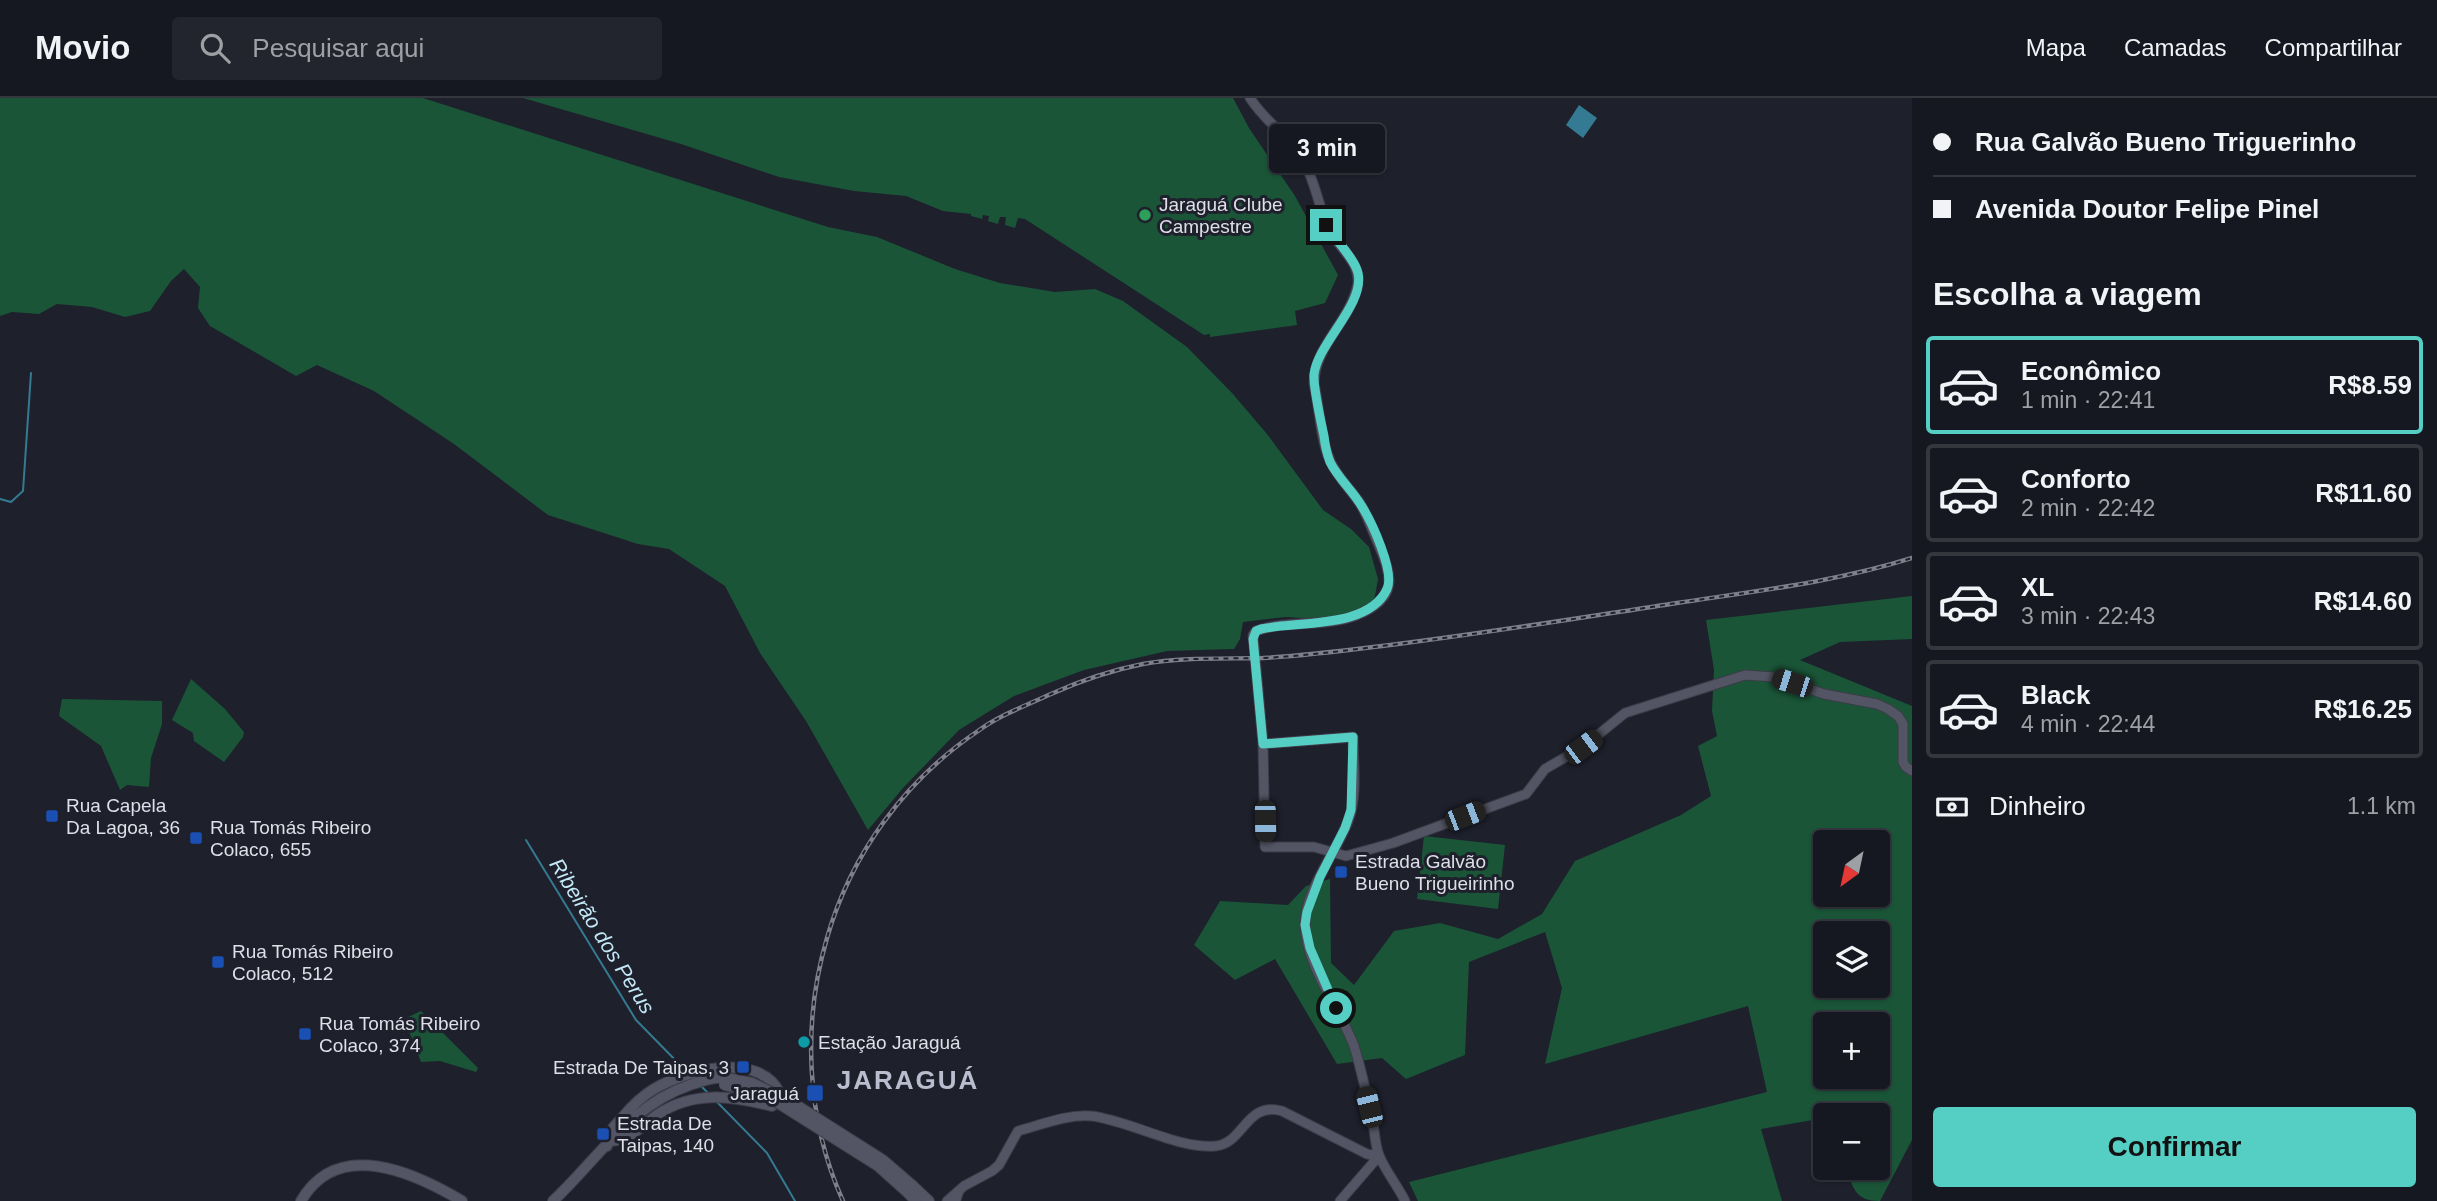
<!DOCTYPE html>
<html lang="pt">
<head>
<meta charset="utf-8">
<style>
	body { margin:0; font-family:Arial,sans-serif; background:#23252e; color:#f1f3f6; height:100vh; display:flex; flex-direction:column; font-size:26px; white-space:nowrap }
	* { box-sizing:border-box; margin:0 }
	p { font-size:23px; color:#9ea0a5 }
	.icon { flex:none; width:38px; height:38px; fill:none; stroke:currentColor; stroke-width:2; stroke-linecap:round; stroke-linejoin:round }
	.map { position:relative; flex:1; overflow:hidden }
	.side { display:flex; flex-direction:column; background:#161821; width:525px }
	.side>* { flex:none }
	.top-card { display:grid; align-content:center; height:154px; padding:0 21px; background:#161821 }
	.needle { width:46px; rotate:213deg }
	.fabs { position:absolute; left:1813px; top:732px; display:grid; gap:14px }
	.fabs a { display:grid; place-items:center; width:77px; height:77px; border-radius:7px; background:#161821; box-shadow:0 2px 5px #0004,0 0 0 2px #35373f; font-size:35px }
	.end { position:absolute; width:32px; height:32px; margin:-16px; border:9px solid #55cec4; background:#111; box-shadow:0 0 0 4px #111 }
	.from { border-radius:50% }
	.bubble { position:absolute; height:49px; border-radius:7px; background:#161821; box-shadow:0 2px 5px #0004,0 0 0 2px #35373f; font-size:23px; font-weight:600; line-height:49px; text-align:center }
	.car { position:absolute; width:21px; height:42px; margin:-21px -10px; border-radius:9px; box-shadow:0 0 5px 2px #0007; background:linear-gradient(#222 24%,#8ab4d8 0 40%,#222 0 76%,#8ab4d8 0 86%,#222 0) }
	.top-card b { display:flex; align-items:center; gap:24px; height:66px; font-size:26px }
	.top-card b+b { border-top:2px solid #35373f }
	.top-card i { width:18px; height:18px; background:#f1f3f6 }
	ul { padding:0; list-style:none }
	li { display:flex; align-items:center; gap:21px; height:98px; margin:0 14px 10px; padding:0 7px; border:4px solid #35373f; border-radius:7px }
	li div { flex:1 }
	li b { display:block; font-size:26px }
	li em { font-style:normal; font-weight:600 }
	li.on { border-color:#55cec4 }
	li>.icon { width:63px; height:63px; stroke-width:1.5 }
	h2 { padding:0 21px; font-size:32px; line-height:84px }
	.pay { display:flex; align-items:center; gap:18px; height:77px; padding:0 21px; font-size:26px }
	.pay p { margin-inline-start:auto }
	.primary-button { display:flex; gap:14px; margin-top:auto; padding:14px 21px }
	.primary-button a { flex:1; height:80px; border-radius:7px; background:#55cec4; color:#111; font-size:28px; font-weight:600; line-height:80px; text-align:center }
	header { display:flex; align-items:center; gap:42px; box-sizing:border-box; height:98px; padding:0 35px; background:#161821; border-bottom:2px solid #35373f }
	header strong { font-size:33px }
	nav { display:flex; gap:38px; margin-inline-start:auto; font-size:24px }
	.search { width:490px; height:63px; background:#23252e; display:flex; align-items:center; gap:18px; box-sizing:border-box; padding:0 24px; border-radius:7px; color:#9ea0a5; font-size:26px }
	main { display:flex; flex:1; min-height:0 }
	.map>svg:first-child { display:block }
</style>
</head>
<body>
<header>
<strong>Movio</strong>
<div class="search"><svg class="icon" aria-label="search" viewBox="0 0 24 24"><circle cx="10" cy="10" r="6"/><path d="M15 15l6 6"/></svg>Pesquisar aqui</div>
<nav><a>Mapa</a><a>Camadas</a><a>Compartilhar</a></nav>
</header>
<main>
<div class="map">
<svg width="1912" height="1103" viewBox="0 0 1912 1103">
	<rect width="100%" height="100%" fill="#1e202c"/>
	<path fill="#1a5538" fill-rule="evenodd" d="M0 0H423L828 129 877 139 955 171 1000 185 1055 194 1095 191 1123 203 1187 249 1232 295 1267 336 1323 412 1351 431 1369 449 1378 481 1374 503 1351 517 1323 521 1285 519 1243 524 1240 541 1234 551 1167 553 1084 572 1014 598 959 632 903 690 868 732 806 623 760 555 725 488 669 451 638 446 548 417 454 346 374 293 317 267 296 278 210 228 198 210 200 189 184 171 171 183 150 213 125 219 92 209 57 206 39 216 12 214 0 218Z
		M523 0H1233L1249 30 1295 98 1338 177 1325 205 1295 213 1297 227 1210 239V236L1204 237 1025 121 1018 120 1015 130 1005 127 1006 119H1000L998 126 988 123 989 118 983 117 982 121 971 118V116L943 113 906 98 854 93 779 79 681 46Z
		M1912 498V541L1840 544 1800 562 1912 608V1042L1880 1103C1855 1103 1853 1090 1846 1069H1878V1017H1825V1059L1822 1060 1813 1022 1761 1031 1782 1103H1418L1409 1084 1767 994 1748 908 1545 966 1562 890 1545 834 1469 864 1465 957 1406 981 1382 960 1337 966 1275 861 1235 882 1194 847 1220 803 1288 807 1306 788 1330 781 1331 865 1354 887 1394 833 1440 825 1498 841 1542 816 1575 763 1681 717 1711 698 1698 648 1717 638 1712 613 1714 572 1706 522ZM1825 744H1878V796H1825ZM1825 835H1878V887H1825ZM1825 926H1878V978H1825Z
		M191 581 225 611 244 634 243 639 224 664 194 643 193 635 172 622Z
		M62 601 162 603V626L151 660 149 689 127 687 120 692 101 648 59 618Z
		M1424 738 1505 747 1498 811 1417 801Z
		M421 913 478 970 476 974 440 963 421 964 404 921Z"/>
	<path fill="#357a93" d="M1579 7 1597 20 1583 40 1566 27Z"/>
	<g fill="none" stroke-linecap="round" stroke-linejoin="round">
		<path stroke="#357a93" stroke-width="2" d="M0 401 11 404 23 393 31 275
			M526 742 636 922 686 973
			M700 987 708 995
			M717 1004 767 1055 795 1103"/>
		<g stroke="#3c3c48" stroke-width="11">
			<path id="tertiary" d="M1250 0C1264 23 1289 38 1302 60 1314 80 1318 104 1326 126 1335 148 1364 164 1357 190 1348 225 1314 249 1314 286 1320 311 1320 342 1331 365 1338 379 1350 391 1359 404 1366 414 1370 427 1375 438 1390 474 1403 498 1357 517 1325 530 1288 521 1256 533L1253 537 1263 646 1265 749H1314L1346 758 1393 745 1526 696 1545 671 1583 649 1625 615 1745 577 1774 579 1824 596 1877 606 1888 611 1898 618 1903 626V664L1906 669 1912 673
				M1263 646 1353 639C1353 666 1358 697 1348 723 1336 755 1306 791 1305 825 1305 867 1340 910 1354 948 1362 973 1367 1000 1373 1025 1375 1036 1375 1047 1379 1057 1384 1071 1398 1088 1405 1103
				M947 1103 964 1088 992 1073 999 1067 1018 1033C1041 1027 1066 1016 1091 1018 1129 1022 1179 1052 1216 1048 1244 1045 1246 1003 1282 1013L1367 1056 1379 1058
				M1340 1103 1379 1058"/>
		</g>
		<g stroke="#3c3c48" stroke-width="12">
			<path id="secondary" d="M607 1048C606 1036 614 1028 622 1020 631 1009 642 998 654 991 685 972 759 953 779 994V1002L772 1008C732 998 693 992 657 1017 642 1028 630 1042 611 1043
				M912 1087 929 1103
				M907 1094 916 1103
				M301 1103C338 1039 415 1075 462 1103
				M553 1103C597 1062 630 1007 690 987 702 983 713 979 727 980
				M955 1103 958 1094"/>
		</g>
		<use href="#tertiary" stroke="#535564" stroke-width="9"/>
		<use href="#secondary" stroke="#535564" stroke-width="10"/>
		<g stroke="#7e7f8a" stroke-width="4.5">
			<path id="rail" d="M843 1103C806 1021 802 925 827 840 851 756 905 682 978 633 1000 617 1027 607 1051 596 1080 583 1112 572 1143 566 1183 559 1223 561 1263 560 1303 558 1342 553 1382 548 1481 536 1579 520 1677 505 1756 493 1836 484 1912 460"/>
		</g>
		<use href="#rail" stroke="#1e202c" stroke-width="2" stroke-dasharray="5" stroke-linecap="butt"/>
		<g stroke="#3c3c48" stroke-width="12" stroke-linecap="butt">
			<path id="secondary-bridge" d="M727 980 752 985 790 1003 883 1062 912 1087
				M724 987 759 995 770 1000 878 1068 907 1094"/>
		</g>
		<use href="#secondary-bridge" stroke="#535564" stroke-width="10"/>
	</g>
	<g fill="none" stroke-linecap="round" stroke-linejoin="round">
		<path stroke="#55cec4" stroke-width="9" d="M1326 127C1334 140 1355 161 1358 175 1365 206 1318 245 1314 276 1313 289 1321 324 1324 338 1325 347 1327 356 1330 364 1338 380 1352 392 1361 407 1372 424 1395 474 1387 491 1369 531 1297 523 1261 531L1256 533 1253 541 1263 646 1353 639 1351 712 1345 730 1320 779 1307 814 1305 827 1310 850 1336 910"/>
	</g>
	<circle fill="#2e9e5b" stroke="#1e202c" stroke-width="2.5" cx="1145" cy="117" r="7"/>
	<g fill="#1a4fb4" stroke="#1e202c" stroke-width="2.5">
		<rect x="45" y="711" width="14" height="14" rx="3.5"/>
		<rect x="189" y="733" width="14" height="14" rx="3.5"/>
		<rect x="1334" y="767" width="14" height="14" rx="3.5"/>
		<rect x="211" y="857" width="14" height="14" rx="3.5"/>
		<rect x="298" y="929" width="14" height="14" rx="3.5"/>
		<rect x="736" y="962" width="14" height="14" rx="3.5"/>
		<rect x="806" y="986" width="18" height="18" rx="3.5"/>
		<rect x="596" y="1029" width="14" height="14" rx="3.5"/>
	</g>
	<circle fill="#0f9aa8" stroke="#1e202c" stroke-width="2.5" cx="804" cy="944" r="7"/>
	<g text-anchor="middle" stroke-width="6" stroke-linejoin="round" paint-order="stroke">
		<g font-size="19" fill="#dedfe8" stroke="#1e202c" text-anchor="start">
			<text x="1159" y="113">Jaraguá Clube<tspan x="1159" dy="22">Campestre</tspan></text>
			<text x="66" y="714">Rua Capela<tspan x="66" dy="22">Da Lagoa, 36</tspan></text>
			<text x="210" y="736">Rua Tomás Ribeiro<tspan x="210" dy="22">Colaco, 655</tspan></text>
			<text x="1355" y="770">Estrada Galvão<tspan x="1355" dy="22">Bueno Trigueirinho</tspan></text>
			<text x="232" y="860">Rua Tomás Ribeiro<tspan x="232" dy="22">Colaco, 512</tspan></text>
			<text x="319" y="932">Rua Tomás Ribeiro<tspan x="319" dy="22">Colaco, 374</tspan></text>
			<text x="818" y="951">Estação Jaraguá</text>
			<text x="729" y="976" text-anchor="end">Estrada De Taipas, 3</text>
			<text x="799" y="1002" text-anchor="end">Jaraguá</text>
			<text x="617" y="1032">Estrada De<tspan x="617" dy="22">Taipas, 140</tspan></text>
		</g>
		<g font-size="21" font-style="italic" fill="#c3e8f7" stroke="#1e202c">
			<text transform="translate(602 838) rotate(58)" y="7">Ribeirão dos Perus</text>
		</g>
		<g font-size="26" font-weight="bold" letter-spacing="2" fill="#babdce" stroke="#1e202c">
			<text x="908" y="991">JARAGUÁ</text>
		</g>
	</g>
</svg>
<div class="fabs">
<a><svg class="needle" viewBox="-14 -14 28 28"><path d="M0-13l5 13h-10z" fill="#e53935"/><path d="M0 13l5-13h-10z" fill="#9ea0a5"/></svg></a>
<a><svg class="icon" aria-label="layers" viewBox="0 0 24 24"><path d="M12 4l9 5-9 5-9-5zM3 14l9 5 9-5"/></svg></a>
<a>+</a>
<a>−</a>
</div>
<i class="end from" style="left:1336px;top:910px"></i>
<i class="end" style="left:1326px;top:127px"></i>
<div class="bubble" style="left:1269px;top:26px;width:116px">3 min</div>
<i class="car" style="left:1792px;top:585px;rotate:288deg"></i>
<i class="car" style="left:1583px;top:649px;rotate:53deg"></i>
<i class="car" style="left:1465px;top:718px;rotate:69deg"></i>
<i class="car" style="left:1265px;top:723px;rotate:179deg"></i>
<i class="car" style="left:1369px;top:1009px;rotate:346deg"></i>
</div>
<section class="side">
<div class="top-card">
<b><i class="from"></i>Rua Galvão Bueno Triguerinho</b>
<b><i></i>Avenida Doutor Felipe Pinel</b>
</div>
<h2>Escolha a viagem</h2>
<ul>
<li class="on"><svg class="icon" aria-label="car" viewBox="0 0 24 24"><path d="M5 17H2v-5l4-1 3-4h7l3 4 3 1v5h-3M9 17h6M6 11h13"/><circle cx="7" cy="17" r="2"/><circle cx="17" cy="17" r="2"/></svg><div><b>Econômico</b><p>1 min · 22:41</p></div><em>R$8.59</em></li>
<li><svg class="icon" aria-label="car" viewBox="0 0 24 24"><path d="M5 17H2v-5l4-1 3-4h7l3 4 3 1v5h-3M9 17h6M6 11h13"/><circle cx="7" cy="17" r="2"/><circle cx="17" cy="17" r="2"/></svg><div><b>Conforto</b><p>2 min · 22:42</p></div><em>R$11.60</em></li>
<li><svg class="icon" aria-label="car" viewBox="0 0 24 24"><path d="M5 17H2v-5l4-1 3-4h7l3 4 3 1v5h-3M9 17h6M6 11h13"/><circle cx="7" cy="17" r="2"/><circle cx="17" cy="17" r="2"/></svg><div><b>XL</b><p>3 min · 22:43</p></div><em>R$14.60</em></li>
<li><svg class="icon" aria-label="car" viewBox="0 0 24 24"><path d="M5 17H2v-5l4-1 3-4h7l3 4 3 1v5h-3M9 17h6M6 11h13"/><circle cx="7" cy="17" r="2"/><circle cx="17" cy="17" r="2"/></svg><div><b>Black</b><p>4 min · 22:44</p></div><em>R$16.25</em></li>
</ul>
<div class="pay"><svg class="icon" aria-label="cash" viewBox="0 0 24 24"><path d="M3 7h18v10H3z"/><circle cx="12" cy="12" r="2"/></svg>Dinheiro<p>1.1 km</p></div>
<div class="primary-button"><a>Confirmar</a></div>
</section>
</main>
</body>
</html>
